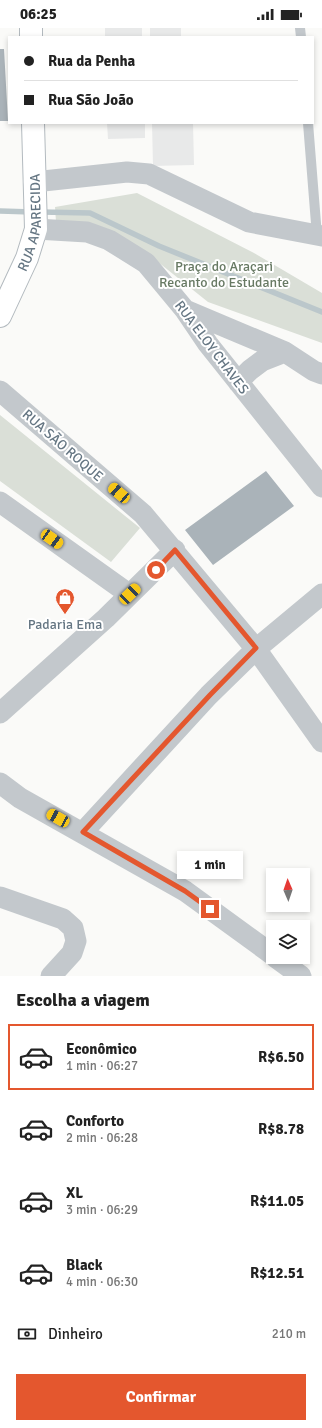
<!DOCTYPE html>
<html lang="pt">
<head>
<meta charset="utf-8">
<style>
	body { margin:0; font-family:Signika,sans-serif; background:#f2f2f2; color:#222; height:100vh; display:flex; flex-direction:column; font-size:15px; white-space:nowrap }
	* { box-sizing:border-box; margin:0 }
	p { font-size:13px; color:#767676 }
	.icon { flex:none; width:22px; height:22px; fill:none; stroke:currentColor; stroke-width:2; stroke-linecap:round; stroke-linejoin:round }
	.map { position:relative; height:948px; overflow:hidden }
	.sheet { display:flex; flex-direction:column; background:#fff; flex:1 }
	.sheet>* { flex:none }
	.banner { position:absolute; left:8px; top:8px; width:306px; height:88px; border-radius:0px; box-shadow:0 2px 6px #0003; display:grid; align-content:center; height:88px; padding:0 16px; background:#fff }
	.needle { width:26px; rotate:358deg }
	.tools { position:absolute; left:266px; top:840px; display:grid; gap:8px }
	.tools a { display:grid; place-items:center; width:44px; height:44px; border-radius:0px; background:#fff; box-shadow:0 2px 6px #0003; font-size:20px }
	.end { position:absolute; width:18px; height:18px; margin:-9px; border:5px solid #e4572e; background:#fff; box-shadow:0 0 0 2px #fff }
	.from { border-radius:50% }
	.bubble { position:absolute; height:28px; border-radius:0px; background:#fff; box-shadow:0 2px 6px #0003; font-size:13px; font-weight:700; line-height:28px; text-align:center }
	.car { position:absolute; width:12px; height:24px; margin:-12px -6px; border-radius:5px; box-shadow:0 0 3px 1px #0007; background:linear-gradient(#f5c518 24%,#345 0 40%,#f5c518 0 76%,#345 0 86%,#f5c518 0) }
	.banner b { display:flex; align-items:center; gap:14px; height:38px; font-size:15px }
	.banner b+b { border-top:1px solid #e0e0e0 }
	.banner i { width:10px; height:10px; background:#222 }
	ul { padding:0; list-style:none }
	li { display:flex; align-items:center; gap:12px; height:66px; margin:0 8px 6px; padding:0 8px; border:2px solid transparent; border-radius:0px }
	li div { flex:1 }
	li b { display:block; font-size:15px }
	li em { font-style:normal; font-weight:700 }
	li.on { border-color:#e4572e }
	li>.icon { width:36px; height:36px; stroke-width:1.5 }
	h2 { padding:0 16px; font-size:18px; line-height:48px }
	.pay { display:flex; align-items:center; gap:10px; height:44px; padding:0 16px; font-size:15px }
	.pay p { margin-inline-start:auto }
	.cta { display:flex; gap:8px; margin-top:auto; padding:8px 16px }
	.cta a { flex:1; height:46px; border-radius:0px; background:#e4572e; color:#fff; font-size:16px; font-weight:700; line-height:46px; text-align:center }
	.status { display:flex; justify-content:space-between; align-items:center; height:28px; padding:0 20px; background:#fff; direction:ltr }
	.status svg { height:11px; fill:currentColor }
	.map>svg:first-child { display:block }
</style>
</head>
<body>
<div class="status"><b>06:25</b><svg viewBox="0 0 49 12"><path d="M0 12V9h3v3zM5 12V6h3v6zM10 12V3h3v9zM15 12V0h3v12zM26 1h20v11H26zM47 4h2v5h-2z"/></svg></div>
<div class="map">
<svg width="322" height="948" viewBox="0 0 322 948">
	<rect width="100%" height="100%" fill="#fafaf8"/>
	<path fill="#e8e9e9" d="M105 0H142V9H105Z
		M150 0H181V9H150Z
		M107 95H145V110L108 111Z
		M152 95H193L194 137 153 138Z"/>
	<path fill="#dadfd7" d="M137 165 254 225 322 265V315L208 274 158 234 111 203 75 193 56 194 55 179Z
		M0 387 140 500 111 534 0 453Z"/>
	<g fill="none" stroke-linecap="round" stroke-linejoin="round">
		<path stroke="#bbc7cb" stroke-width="5.5" d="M0 183 32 184
			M41 184 90 185 159 218 322 284"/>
	</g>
	<path fill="#aab3b9" d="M0 21H4L8 93H0Z
		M266 443 294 478 213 537 185 502Z"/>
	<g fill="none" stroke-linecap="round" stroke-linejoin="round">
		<g stroke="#b3babf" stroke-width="24">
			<g id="secondary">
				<path d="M31 0V9"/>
				<path id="s1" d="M0 288 27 230 36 201 33 95"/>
			</g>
		</g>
		<path stroke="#c3c8cc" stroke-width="10" d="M300 0 301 9
			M308 95 317 208"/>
		<path stroke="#c3c8cc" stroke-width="21" d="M34 154 127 144 149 146 249 194 322 208
			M36 201 87 204 109 212 146 235 185 282 208 316 322 459
			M185 282 285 324 314 343 322 346
			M238 354 250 342 262 333 285 324
			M0 363 143 486 256 621 322 714
			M0 474 129 566
			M0 685 106 590 175 522
			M0 755 20 770 185 863 273 927
			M83 804 209 667 256 621 322 566
			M0 869 63 891 73 900 76 913 72 925 51 948
			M275 929 301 948"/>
		<use href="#secondary" stroke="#fff" stroke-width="22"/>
	</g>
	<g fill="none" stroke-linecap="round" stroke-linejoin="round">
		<path stroke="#e4572e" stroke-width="5" d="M156 542 175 522 256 620 210 667 83 804 185 863 210 881"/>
	</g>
	<defs>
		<g id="shop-pin" transform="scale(1)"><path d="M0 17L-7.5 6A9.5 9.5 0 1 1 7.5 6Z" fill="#e4572e" stroke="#fff"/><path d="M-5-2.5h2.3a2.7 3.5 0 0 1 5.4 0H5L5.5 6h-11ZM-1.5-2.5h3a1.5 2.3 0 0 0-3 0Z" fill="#fff"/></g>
	</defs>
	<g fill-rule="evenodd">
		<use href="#shop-pin" x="65" y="570"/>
	</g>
	<g text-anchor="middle" stroke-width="4" stroke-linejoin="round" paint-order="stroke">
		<g font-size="14" fill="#657683" stroke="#fff">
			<text dy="5" stroke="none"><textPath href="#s1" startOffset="100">RUA APARECIDA</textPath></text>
			<text transform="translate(212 319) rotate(53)" y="5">RUA ELOY CHAVES</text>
			<text transform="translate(63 417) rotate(41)" y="5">RUA SÃO ROQUE</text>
		</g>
		<g font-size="14" fill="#687a64" stroke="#fff">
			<text x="224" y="243">Praça do Araçari<tspan x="224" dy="16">Recanto do Estudante</tspan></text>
		</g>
		<g font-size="14" fill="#657683" stroke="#fff">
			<text x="65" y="601">Padaria Ema</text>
		</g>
	</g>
</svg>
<div class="tools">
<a><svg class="needle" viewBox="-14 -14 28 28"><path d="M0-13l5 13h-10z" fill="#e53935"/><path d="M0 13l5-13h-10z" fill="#767676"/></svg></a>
<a><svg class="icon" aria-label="layers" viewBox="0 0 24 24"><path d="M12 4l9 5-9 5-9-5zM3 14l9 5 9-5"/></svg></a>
</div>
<i class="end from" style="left:156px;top:542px"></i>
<i class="end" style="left:210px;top:881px"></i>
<div class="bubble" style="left:177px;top:823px;width:66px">1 min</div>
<i class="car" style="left:119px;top:465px;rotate:311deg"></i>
<i class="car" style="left:52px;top:511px;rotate:125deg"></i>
<i class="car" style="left:130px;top:566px;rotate:46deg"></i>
<i class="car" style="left:58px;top:790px;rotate:299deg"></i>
<div class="banner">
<b><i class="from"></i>Rua da Penha</b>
<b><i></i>Rua São João</b>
</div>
</div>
<section class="sheet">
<h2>Escolha a viagem</h2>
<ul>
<li class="on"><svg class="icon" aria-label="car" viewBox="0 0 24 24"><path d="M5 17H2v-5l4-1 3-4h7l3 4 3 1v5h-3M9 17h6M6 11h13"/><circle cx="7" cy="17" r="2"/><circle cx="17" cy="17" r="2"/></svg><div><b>Econômico</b><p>1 min · 06:27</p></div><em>R$6.50</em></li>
<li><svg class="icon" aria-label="car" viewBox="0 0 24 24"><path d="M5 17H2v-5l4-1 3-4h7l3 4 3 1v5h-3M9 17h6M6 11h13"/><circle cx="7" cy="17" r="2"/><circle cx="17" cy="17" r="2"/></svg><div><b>Conforto</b><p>2 min · 06:28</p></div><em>R$8.78</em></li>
<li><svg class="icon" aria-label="car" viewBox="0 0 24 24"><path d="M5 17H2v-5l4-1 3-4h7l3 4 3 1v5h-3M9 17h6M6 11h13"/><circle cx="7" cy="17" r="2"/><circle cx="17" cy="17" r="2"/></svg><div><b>XL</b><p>3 min · 06:29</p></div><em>R$11.05</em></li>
<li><svg class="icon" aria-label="car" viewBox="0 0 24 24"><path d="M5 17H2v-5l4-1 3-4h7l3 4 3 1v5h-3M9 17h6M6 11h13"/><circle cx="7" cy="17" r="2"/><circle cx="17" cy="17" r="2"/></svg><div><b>Black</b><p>4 min · 06:30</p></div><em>R$12.51</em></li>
</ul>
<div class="pay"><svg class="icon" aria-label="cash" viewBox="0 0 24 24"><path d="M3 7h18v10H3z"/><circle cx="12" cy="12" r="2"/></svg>Dinheiro<p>210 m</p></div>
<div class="cta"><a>Confirmar</a></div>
</section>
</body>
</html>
